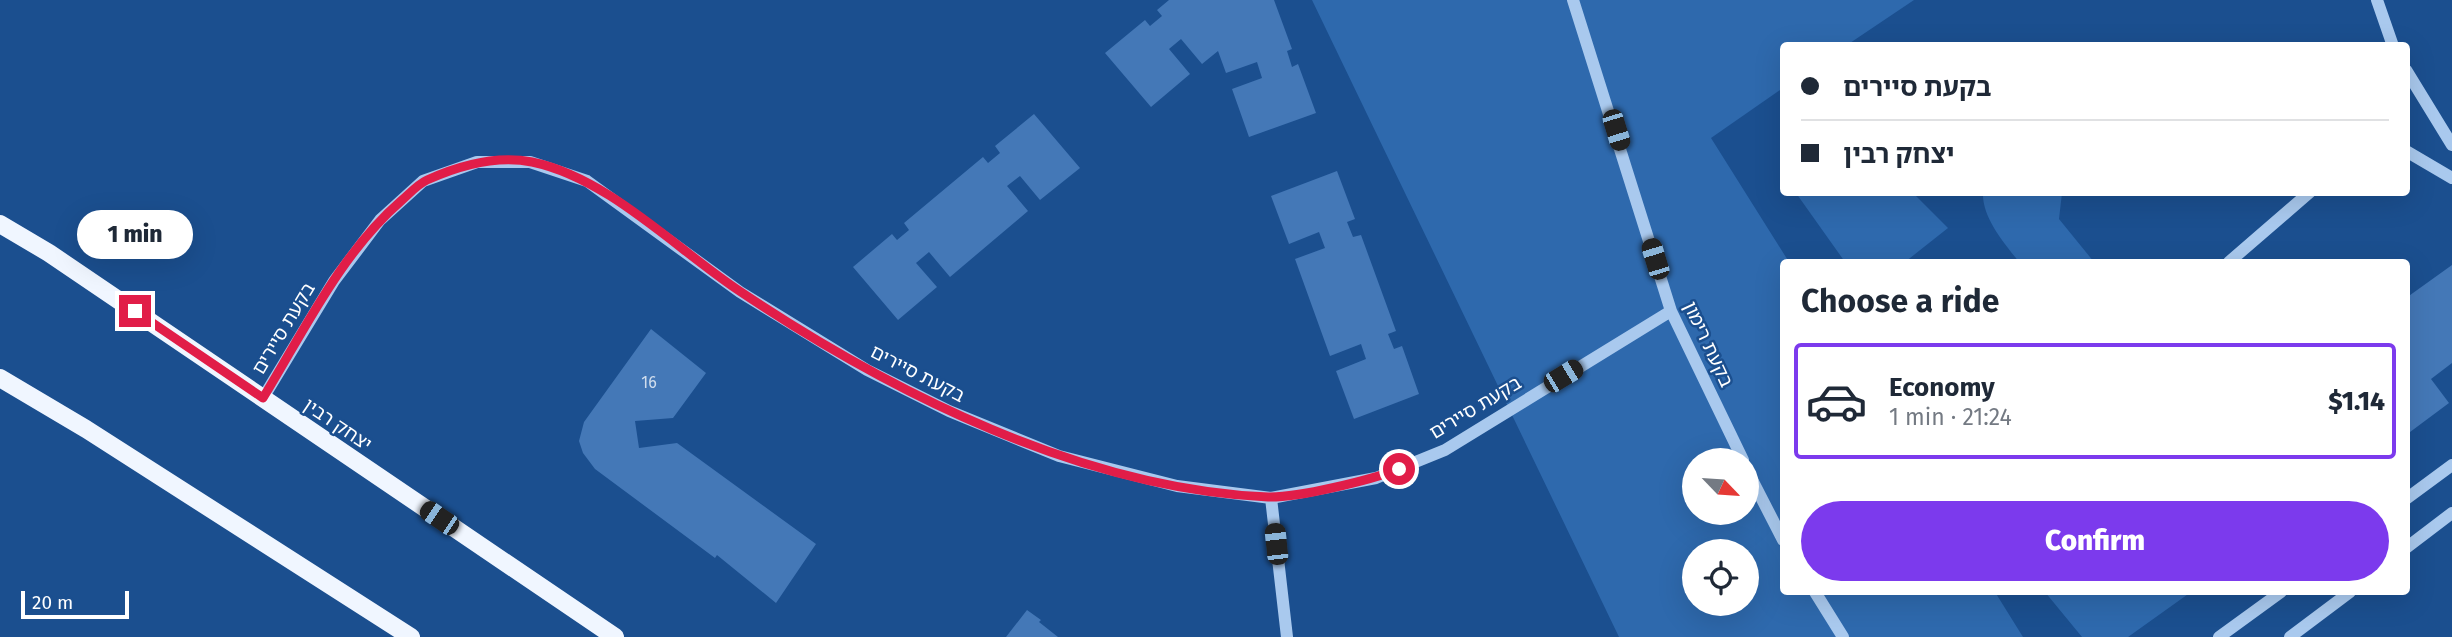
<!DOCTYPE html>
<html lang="en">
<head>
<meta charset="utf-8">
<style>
	body { margin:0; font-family:"Fira Sans","Noto Sans Hebrew",sans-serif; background:#f6f6f7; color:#1f2937; height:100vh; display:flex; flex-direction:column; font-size:26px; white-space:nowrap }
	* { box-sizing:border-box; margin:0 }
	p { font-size:23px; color:#747a83 }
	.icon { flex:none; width:38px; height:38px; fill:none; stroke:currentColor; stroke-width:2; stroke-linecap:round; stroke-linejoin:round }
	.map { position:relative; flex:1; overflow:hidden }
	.details { position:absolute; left:1780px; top:259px; width:630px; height:336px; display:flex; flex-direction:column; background:#fff; border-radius:7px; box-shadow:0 7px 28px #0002 }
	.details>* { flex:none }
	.top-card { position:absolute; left:1780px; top:42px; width:630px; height:154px; border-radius:7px; box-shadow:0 7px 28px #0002; display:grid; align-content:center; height:154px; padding:0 21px; background:#fff }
	.needle { width:46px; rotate:115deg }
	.controls { position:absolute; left:1682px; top:448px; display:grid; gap:14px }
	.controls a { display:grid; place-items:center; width:77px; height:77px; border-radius:50%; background:#fff; box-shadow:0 7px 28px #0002; font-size:35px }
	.scale { position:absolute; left:21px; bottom:18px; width:108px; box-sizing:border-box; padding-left:7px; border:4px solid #fff; border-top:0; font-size:19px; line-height:24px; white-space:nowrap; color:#fff; -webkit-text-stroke:5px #1b4f8f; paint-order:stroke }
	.end { position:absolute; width:32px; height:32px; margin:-16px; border:9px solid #e11d48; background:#fff; box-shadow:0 0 0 4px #fff }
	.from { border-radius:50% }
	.bubble { position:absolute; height:49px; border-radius:24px; background:#fff; box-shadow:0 7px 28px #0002; font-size:23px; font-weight:800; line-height:49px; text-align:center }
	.car { position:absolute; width:21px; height:42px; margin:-21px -10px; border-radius:9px; box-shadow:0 0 5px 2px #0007; background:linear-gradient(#222 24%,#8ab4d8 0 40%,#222 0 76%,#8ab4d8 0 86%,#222 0) }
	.top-card b { display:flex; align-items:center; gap:24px; height:66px; font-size:26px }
	.top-card b+b { border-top:2px solid #e0e1e3 }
	.top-card i { width:18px; height:18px; background:#1f2937 }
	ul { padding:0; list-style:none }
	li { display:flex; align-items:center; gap:21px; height:116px; margin:0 14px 10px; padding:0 7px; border:4px solid transparent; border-radius:7px }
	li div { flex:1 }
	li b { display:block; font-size:26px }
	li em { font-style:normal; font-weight:800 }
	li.current { border-color:#7c3aed }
	li>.icon { width:63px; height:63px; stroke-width:1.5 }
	h2 { padding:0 21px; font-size:32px; line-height:84px }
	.action { display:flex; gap:14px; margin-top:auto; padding:14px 21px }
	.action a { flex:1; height:80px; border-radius:42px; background:#7c3aed; color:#fff; font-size:28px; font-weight:800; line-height:80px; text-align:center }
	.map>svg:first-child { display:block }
</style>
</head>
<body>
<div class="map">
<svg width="2452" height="637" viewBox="0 0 2452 637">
	<rect width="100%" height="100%" fill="#1b4f8f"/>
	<path fill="#2e69ad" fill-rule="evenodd" d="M1312 0H1914L1847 45 1783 46V88L1711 138 1789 262H1783V592H1995L2023 637H1619ZM1694 460H1746V513H1694ZM1694 551H1746V604H1694Z
		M1796 193H1913L1948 228 1905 262H1845Z
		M1983 193H2062L2059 219 2094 262H2019C2005 244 1982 218 1983 193Z
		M2045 592H2191L2128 637H2082Z"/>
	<path fill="#4478b7" d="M1169 0H1274L1292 49 1287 51 1292 67 1298 64 1316 113 1249 137 1232 89 1262 78 1257 62 1226 73 1218 51 1202 64 1181 39 1169 49 1190 74 1151 107 1105 53 1145 20 1150 26 1162 16 1157 10Z
		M1034 114 1080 168 1040 200 1020 176 1007 186 1028 211 950 277 929 252 916 263 937 287 898 320 853 267 892 234 897 240 909 230 904 223 983 157 988 163 1000 153 995 146Z
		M1337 171 1355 219 1347 222 1353 237 1361 235 1396 331 1388 334 1394 349 1402 346 1419 394 1354 419 1336 371 1366 359 1361 344 1330 356 1295 259 1325 248 1319 232 1289 244 1271 196Z
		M2452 265V363L2431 379 2449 403 2406 435V298Z
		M651 329 706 373 673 418 635 421 639 448 677 443 816 544 776 603 717 555 715 558 595 469 583 453 579 441 584 422Z
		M1027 610 1041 620 1039 622 1058 637H1006Z"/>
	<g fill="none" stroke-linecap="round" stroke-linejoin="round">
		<path stroke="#a9c9ee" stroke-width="12" d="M1573 0 1671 311 1743 460
			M2377 0 2393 46
			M2406 70 2452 145
			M2406 151 2452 178
			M2229 262 2310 192
			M263 398 334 281 380 220 423 181 477 162H530L587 181 740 292 867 370 949 411 1059 456 1177 486 1271 498 1376 478 1445 450 1671 311
			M1746 468 1783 540
			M1271 498 1287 637
			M2406 499 2452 465
			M2406 548 2452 513
			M1815 592 1843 637
			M2219 637 2281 592
			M2290 637 2350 592"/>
		<path stroke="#f0f6ff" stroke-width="18" d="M0 224 49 253 615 637
			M0 378 86 429 411 637"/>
	</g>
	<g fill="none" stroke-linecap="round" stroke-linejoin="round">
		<path stroke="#e11d48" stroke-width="9" d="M135 311 263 398C304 331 341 253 401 201 409 194 418 184 427 180 458 166 497 155 532 162 609 178 677 250 741 292 892 393 1083 489 1268 497 1297 498 1371 480 1399 469"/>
	</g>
	<g text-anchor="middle" stroke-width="5" stroke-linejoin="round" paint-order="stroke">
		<g font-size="16" fill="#d0dded">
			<text x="649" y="388">16</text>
		</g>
		<g font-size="19" fill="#fff" stroke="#1b4f8f">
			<text transform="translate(283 328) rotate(-59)" y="7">בקעת סיירים</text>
			<text transform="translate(1709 344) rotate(65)" y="7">בקעת רימון</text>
			<text transform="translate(918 373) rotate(27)" y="7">בקעת סיירים</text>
			<text transform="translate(1475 407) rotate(-31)" y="7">בקעת סיירים</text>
			<text transform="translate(338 424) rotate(34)" y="7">יצחק רבין</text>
		</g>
	</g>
</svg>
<div class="controls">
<a><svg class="needle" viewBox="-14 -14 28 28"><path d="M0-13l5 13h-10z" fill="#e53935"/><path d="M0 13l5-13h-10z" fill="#747a83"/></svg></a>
<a><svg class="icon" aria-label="locate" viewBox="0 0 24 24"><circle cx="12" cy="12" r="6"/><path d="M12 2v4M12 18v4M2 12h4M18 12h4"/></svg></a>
</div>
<div class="scale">20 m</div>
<i class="end from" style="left:1399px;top:469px"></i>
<i class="end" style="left:135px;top:311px"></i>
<div class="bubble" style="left:77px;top:210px;width:116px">1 min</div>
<i class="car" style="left:1616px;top:130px;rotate:163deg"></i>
<i class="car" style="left:1655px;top:259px;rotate:343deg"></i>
<i class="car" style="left:1563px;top:376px;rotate:59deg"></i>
<i class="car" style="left:439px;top:518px;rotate:304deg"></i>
<i class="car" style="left:1276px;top:544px;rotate:354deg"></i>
<div class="top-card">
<b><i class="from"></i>בקעת סיירים</b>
<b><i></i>יצחק רבין</b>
</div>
<section class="details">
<h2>Choose a ride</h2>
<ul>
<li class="current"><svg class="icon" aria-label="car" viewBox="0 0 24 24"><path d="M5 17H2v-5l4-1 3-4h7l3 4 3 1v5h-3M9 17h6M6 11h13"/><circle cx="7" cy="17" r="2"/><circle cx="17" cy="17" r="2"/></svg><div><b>Economy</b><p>1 min · 21:24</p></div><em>$1.14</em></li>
</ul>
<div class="action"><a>Confirm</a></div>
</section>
</div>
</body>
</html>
